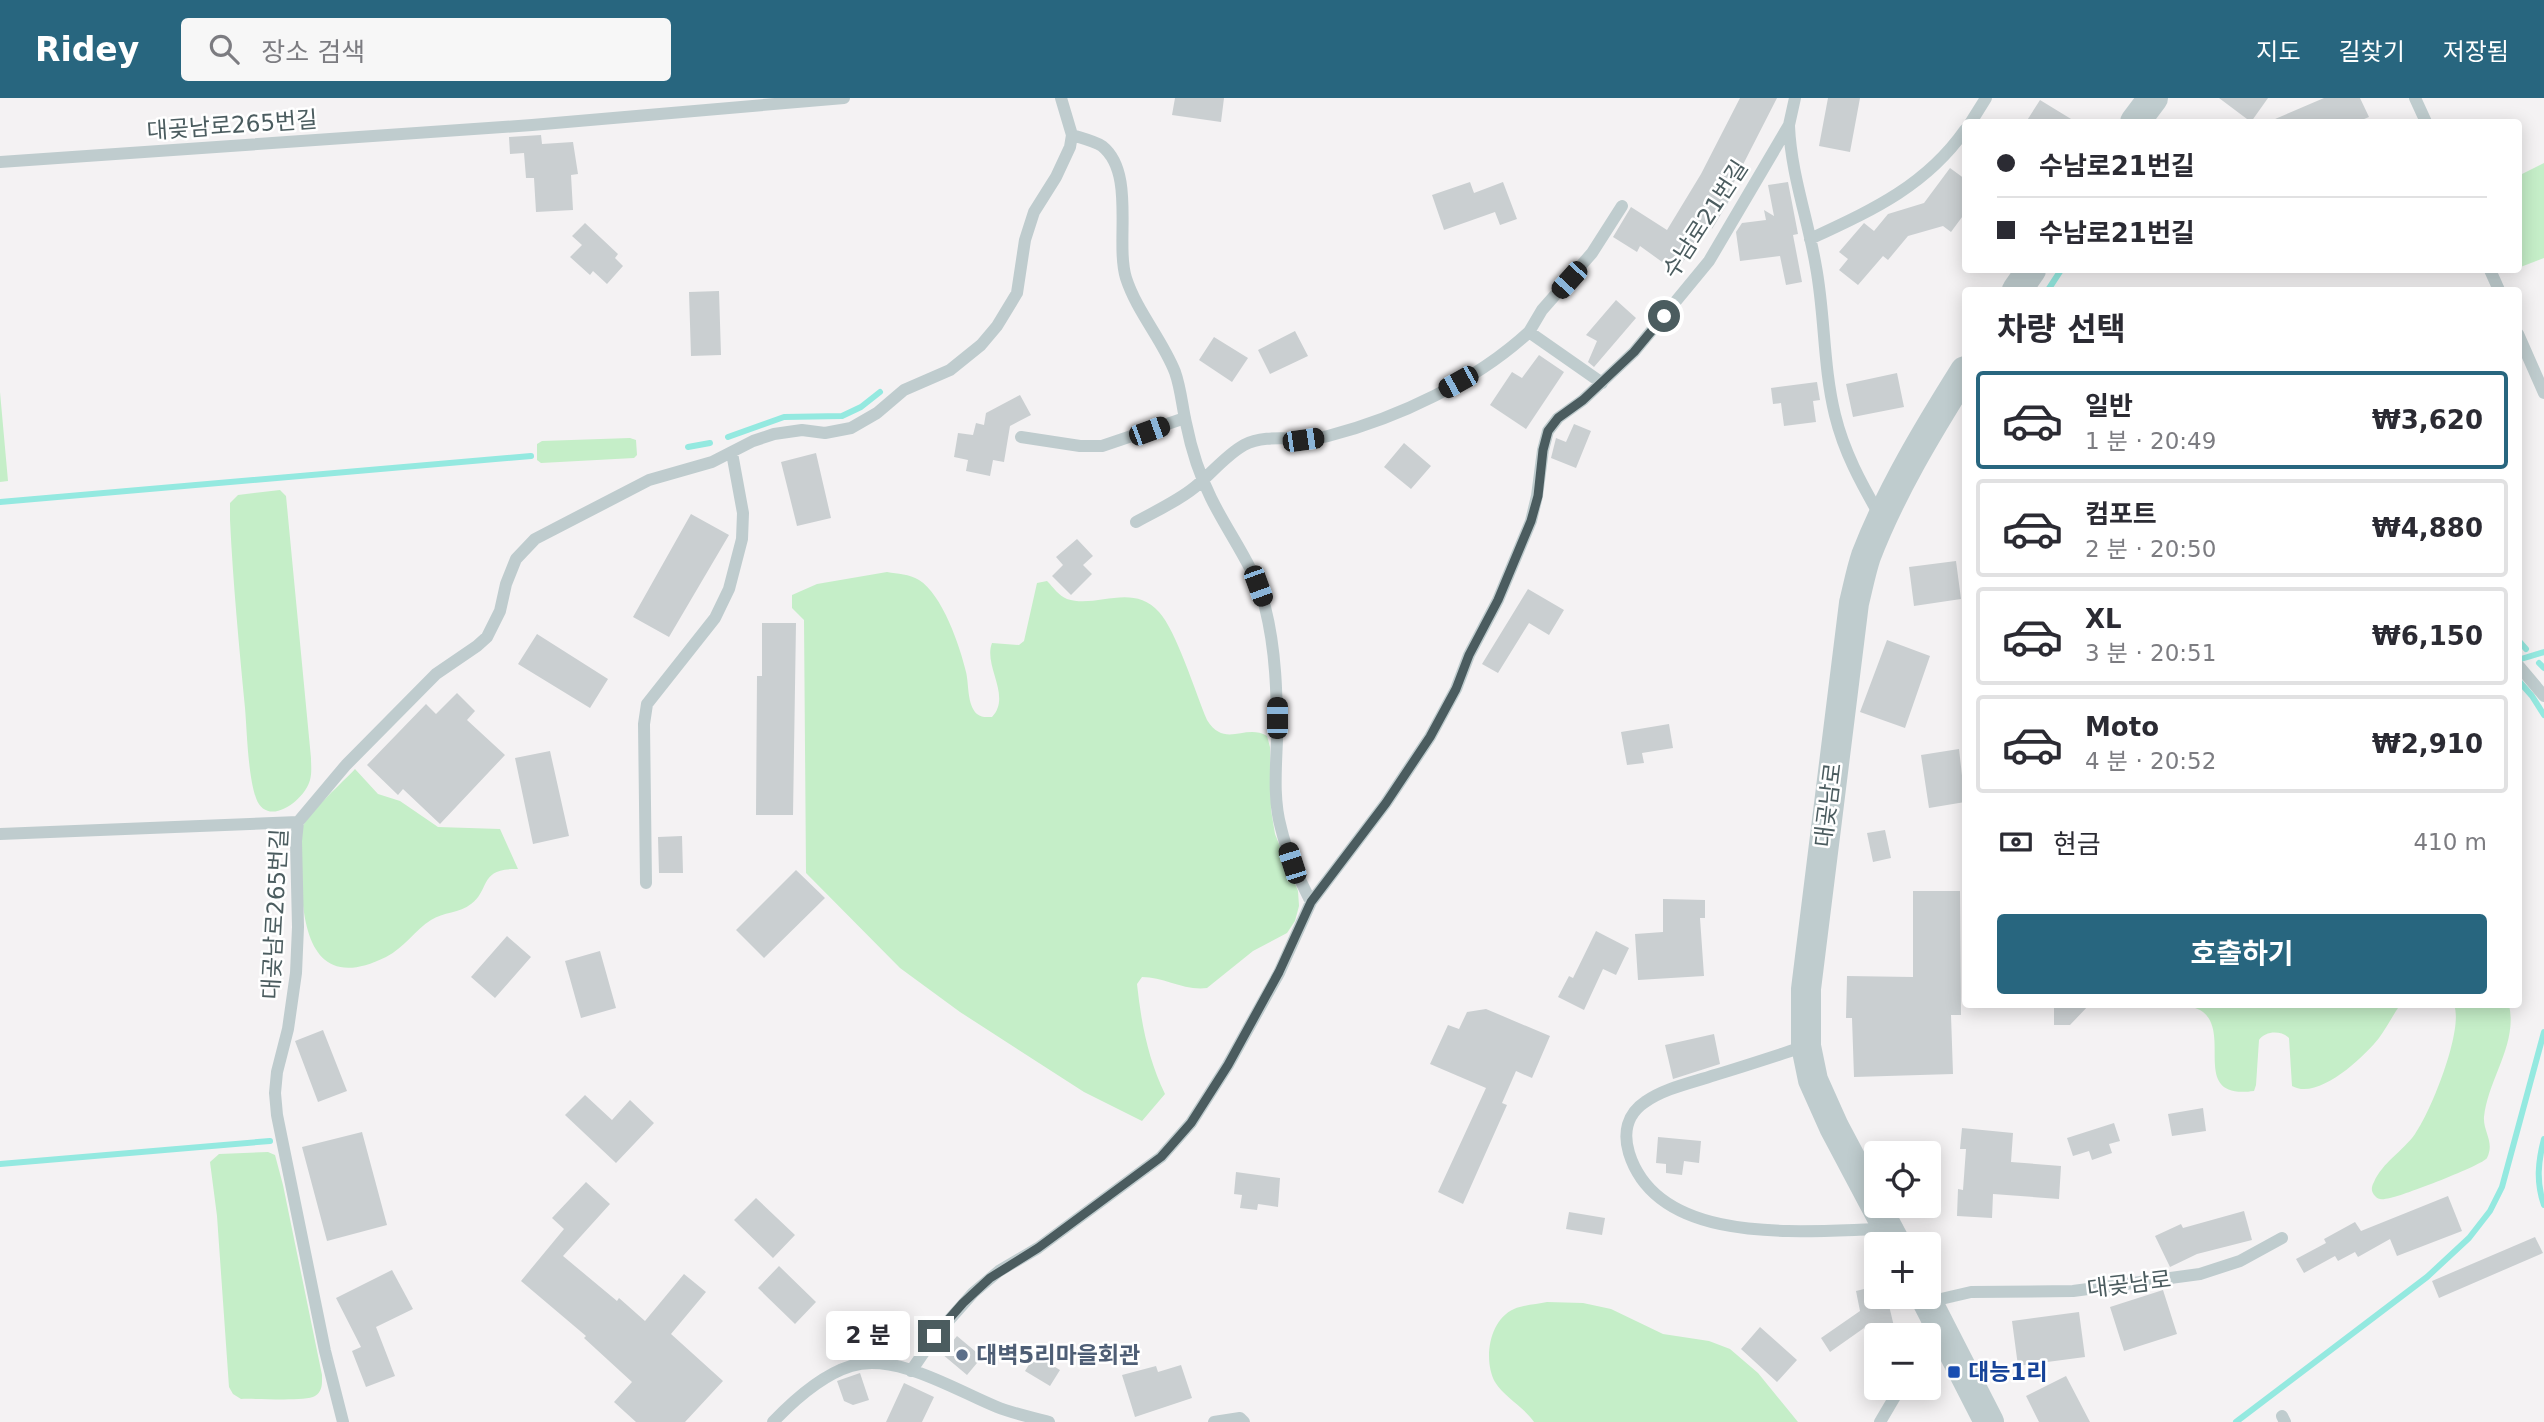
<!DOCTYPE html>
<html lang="ko">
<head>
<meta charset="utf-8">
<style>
	body { margin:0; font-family:"DejaVu Sans","Noto Sans KR",sans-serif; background:#f7f7f7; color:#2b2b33; height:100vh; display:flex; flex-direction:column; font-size:26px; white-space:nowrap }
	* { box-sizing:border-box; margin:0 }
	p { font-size:23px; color:#7c7c81 }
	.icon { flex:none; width:38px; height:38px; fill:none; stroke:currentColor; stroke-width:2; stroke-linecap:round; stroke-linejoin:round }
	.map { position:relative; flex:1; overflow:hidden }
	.sheet { position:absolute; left:1962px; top:189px; width:560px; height:721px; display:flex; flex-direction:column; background:#fff; border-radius:7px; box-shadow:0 4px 18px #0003 }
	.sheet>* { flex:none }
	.guide { position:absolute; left:1962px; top:21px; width:560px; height:154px; border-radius:7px; box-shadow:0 4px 18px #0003; display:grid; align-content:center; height:154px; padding:0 35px; background:#fff }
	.buttons { position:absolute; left:1864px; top:1043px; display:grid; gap:14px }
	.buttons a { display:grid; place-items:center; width:77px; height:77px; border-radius:7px; background:#fff; box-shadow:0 4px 18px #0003; font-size:35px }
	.end { position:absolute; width:32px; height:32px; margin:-16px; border:9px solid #4b5c5f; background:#fff; box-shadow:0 0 0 4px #fff }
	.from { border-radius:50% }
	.bubble { position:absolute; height:49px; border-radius:7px; background:#fff; box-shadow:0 4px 18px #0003; font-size:23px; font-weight:700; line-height:49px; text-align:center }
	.car { position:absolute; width:21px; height:42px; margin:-21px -10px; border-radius:9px; box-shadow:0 0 5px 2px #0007; background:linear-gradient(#222 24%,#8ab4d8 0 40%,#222 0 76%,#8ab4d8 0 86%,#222 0) }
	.guide b { display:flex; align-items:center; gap:24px; height:66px; font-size:26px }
	.guide b+b { border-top:2px solid #e1e1e2 }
	.guide i { width:18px; height:18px; background:#2b2b33 }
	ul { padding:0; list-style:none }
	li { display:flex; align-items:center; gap:21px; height:98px; margin:0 14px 10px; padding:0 21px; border:4px solid #e1e1e2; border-radius:7px }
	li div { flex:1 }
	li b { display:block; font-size:26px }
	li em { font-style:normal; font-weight:700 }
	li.current { border-color:#28667f }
	li>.icon { width:63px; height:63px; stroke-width:1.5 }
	h2 { padding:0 35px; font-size:32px; line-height:84px }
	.pay { display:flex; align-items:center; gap:18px; height:77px; padding:0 35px; font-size:26px }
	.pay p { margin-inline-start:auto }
	.button { display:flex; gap:14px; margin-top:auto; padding:14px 35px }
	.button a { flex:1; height:80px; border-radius:7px; background:#28667f; color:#fff; font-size:28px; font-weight:700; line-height:80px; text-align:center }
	header { display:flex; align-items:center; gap:42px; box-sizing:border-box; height:98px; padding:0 35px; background:#28667f; color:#fff }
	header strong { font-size:33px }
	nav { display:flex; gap:38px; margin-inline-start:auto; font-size:24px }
	.search { width:490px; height:63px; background:#f7f7f7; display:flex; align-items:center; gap:18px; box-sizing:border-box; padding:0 24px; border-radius:7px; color:#7c7c81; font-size:26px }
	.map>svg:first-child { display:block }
</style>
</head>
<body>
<header>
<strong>Ridey</strong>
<div class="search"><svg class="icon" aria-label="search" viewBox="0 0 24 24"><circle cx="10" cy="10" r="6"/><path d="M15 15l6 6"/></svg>장소 검색</div>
<nav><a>지도</a><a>길찾기</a><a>저장됨</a></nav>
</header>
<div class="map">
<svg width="2544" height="1324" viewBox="0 0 2544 1324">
	<rect width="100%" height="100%" fill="#f4f2f3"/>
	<path fill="#c5eec8" d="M2544 65V160L2518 170V78Z
		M0 294 8 383 0 384Z
		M630 340 636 342 637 357 634 360 541 365 537 362V346L542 343Z
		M280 392 286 398 311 660C311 667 312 675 310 682 305 702 267 731 256 700 248 678 247 634 245 610 239 547 233 485 230 422V405L238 397Z
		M887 474C898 476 909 476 919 482 942 496 960 548 966 574 969 586 967 607 977 616 982 620 986 619 992 619 1012 598 983 568 992 545L1019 547 1024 543 1037 485 1047 483C1053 489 1059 498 1067 501 1096 511 1132 484 1159 514 1176 532 1196 596 1207 622 1225 651 1245 625 1267 638L1270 649 1271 712 1275 736 1298 793 1299 808 1295 823 1287 835 1253 853 1207 890C1184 893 1164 879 1142 879L1137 886C1141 924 1148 961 1165 996L1142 1023 1084 994 960 914 900 870 806 775 804 522 792 510V497L817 486Z
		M355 671 378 696 400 703 438 729 500 731 518 771C478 770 491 791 471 806 460 815 443 814 431 822 415 832 404 850 386 859 306 899 301 819 301 762 301 753 299 739 302 730 308 715 343 684 355 671Z
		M2244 907V906L2400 907C2393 917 2387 929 2379 940 2364 959 2318 1003 2292 988L2289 940C2281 932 2265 933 2259 942L2256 987 2254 993C2189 1002 2232 937 2203 914 2197 909 2186 908 2177 907H2221L2222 909Z
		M2454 907H2509C2518 946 2488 981 2484 1019 2483 1034 2495 1044 2487 1060 2483 1067 2402 1098 2390 1100 2384 1101 2379 1103 2375 1098 2371 1094 2371 1089 2374 1084 2382 1065 2403 1053 2415 1036 2431 1014 2464 931 2454 907Z
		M268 1054 275 1057 283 1087 322 1277C322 1285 323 1293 315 1298 305 1304 255 1300 241 1301L233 1296 229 1289 217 1118 210 1064 219 1056Z
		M1547 1204 1583 1205 1611 1211 1663 1236 1709 1243 1730 1251 1758 1275 1798 1324H1534C1524 1309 1504 1299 1495 1284 1483 1262 1489 1222 1514 1211 1524 1207 1537 1206 1547 1204Z"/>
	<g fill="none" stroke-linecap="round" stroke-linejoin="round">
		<path stroke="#94e9e0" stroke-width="6" d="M2048 192 2061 172
			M728 339 784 319 842 318 861 309 880 294
			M688 349 710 345
			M0 404 531 358
			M2518 542 2526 551
			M2521 561 2544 554
			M2539 565 2544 570
			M2518 582 2532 598 2544 617
			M2544 1041C2538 1064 2536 1084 2544 1107
			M0 1066 270 1043
			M2236 1324 2427 1179 2469 1140 2490 1113 2502 1089 2544 934"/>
	</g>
	<path fill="#cacfd1" d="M1175 0H1224L1221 24 1172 17Z
		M1740 0H1777L1729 94 1735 93 1712 131 1711 124 1676 174 1640 148 1637 154 1613 139 1631 109 1667 132 1701 76Z
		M1828 0H1860L1850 54 1819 48Z
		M2219 0H2268L2251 24Z
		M2324 0H2360L2369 19 2357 24H2268Z
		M2040 2 2076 24H2026Z
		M541 37 542 46 573 44 578 76 571 77 573 112 536 114 534 80H526L524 55 510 56 509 39Z
		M1950 70 1965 81V115L1951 134 1943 128 1908 138 1888 162 1883 158 1858 187 1839 172 1848 161 1839 154 1864 125 1874 133 1888 116 1924 105Z
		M1470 84 1474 95 1503 84 1517 121 1500 127 1495 114 1444 132 1432 97Z
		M1788 84 1798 136 1793 137 1802 184 1786 187 1780 158 1740 163 1736 134 1742 125 1766 122 1764 112 1774 118 1768 87Z
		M585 125 618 156 615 160 623 168 607 186 593 173 590 177 570 159 582 147 572 138Z
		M719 193 721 257 691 258 689 194Z
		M1616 202 1636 220 1594 269 1588 264 1597 243 1586 237Z
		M1295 233 1308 258 1270 276 1258 252Z
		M1214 239 1248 260 1232 284 1199 262Z
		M1539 257 1564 274 1526 331 1490 307 1512 274 1522 280Z
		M1897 275 1904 309 1853 319 1846 286Z
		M1817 284 1820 302 1813 303 1816 324 1784 328 1781 305 1773 306 1771 290Z
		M1020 297 1031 317 1010 328 1004 364 993 362 990 378 966 373 968 362 954 359 958 335 973 337 976 325 984 327 986 315Z
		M1574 326 1591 333 1576 370 1551 360 1556 340 1566 344Z
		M1404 345 1431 368 1411 391 1384 369Z
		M816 355 831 420 797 428 781 364Z
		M691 416 729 437 669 539 633 519Z
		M1077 441 1093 458 1083 467 1092 476 1071 497 1052 478 1063 467 1056 459Z
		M1956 463 1961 501 1914 508 1909 469Z
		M1528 491 1564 512 1549 537 1529 525 1498 575 1482 566Z
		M762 525H796L793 717H756L757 578H762Z
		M537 536 608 581 590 610 518 566Z
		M1887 542 1930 558 1905 630 1860 614Z
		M457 595 475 613 467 622 505 657 440 726 403 691 398 697 367 667 426 606 436 616Z
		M1669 626 1673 650 1642 655 1644 665 1627 667 1621 634Z
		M1959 651 1965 704 1929 710 1921 657Z
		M550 653 569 738 533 746 515 660Z
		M1885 732 1891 760 1873 764 1867 735Z
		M682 738 683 775H659L658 739Z
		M796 772 825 800 764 860 736 832Z
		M1913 793H1960L1961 917H1951L1953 976 1854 979 1852 920H1846L1847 878 1913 879Z
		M1663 801 1705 802V820H1700L1704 878 1638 882 1635 836 1663 834Z
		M1596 833 1629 850 1616 877 1603 871 1584 912 1558 899 1569 878 1573 880Z
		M507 838 531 859 495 900 471 879Z
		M600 853 616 910 581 920 565 863Z
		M2054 906H2090L2070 927H2054Z
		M1486 911 1550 938 1532 980 1516 973 1502 1005 1507 1007 1463 1106 1438 1094 1486 990 1430 966 1448 927 1459 931 1467 914Z
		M323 932 347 993 318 1004 295 943Z
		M1714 936 1720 966 1673 981 1665 947Z
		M585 997 612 1022 630 1002 654 1025 616 1065 565 1017Z
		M2203 1010 2206 1033 2172 1038 2168 1016Z
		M2114 1025 2120 1043 2109 1046 2112 1055 2092 1062 2089 1053 2073 1058 2067 1040Z
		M1962 1030 2013 1035 2011 1064 2061 1068 2059 1101 1993 1096 1992 1120 1957 1118 1958 1091 1963 1092 1966 1051H1960Z
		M362 1034 387 1127 327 1143 302 1049Z
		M1658 1039 1701 1043 1699 1065 1684 1063 1682 1077 1666 1075V1066L1656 1065Z
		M1236 1074 1280 1080 1278 1109 1258 1106 1257 1112 1240 1110 1242 1097 1234 1096Z
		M586 1084 610 1106 563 1158 617 1203 619 1200 645 1223 684 1176 706 1194 671 1236 723 1283 685 1324H636L614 1304 632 1284 584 1240 586 1238 521 1183 564 1131 552 1120Z
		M2448 1098 2462 1133 2397 1158 2390 1141 2358 1159 2355 1154 2338 1163 2335 1158 2304 1175 2296 1161 2326 1145 2324 1141 2355 1124 2361 1133Z
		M756 1100 795 1137 773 1160 734 1122Z
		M2244 1113 2252 1142 2197 1156 2170 1169 2155 1138 2181 1126 2183 1130Z
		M1569 1114 1605 1120 1602 1137 1566 1131Z
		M2535 1139 2543 1155 2439 1200 2432 1183Z
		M779 1168 816 1204 795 1226 758 1190Z
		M392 1172 413 1211 376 1229 395 1278 366 1289 352 1253 361 1249 336 1200Z
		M1876 1188V1199H1887L1896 1237H1865L1864 1230 1830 1254 1821 1240 1860 1213 1856 1193Z
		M2163 1192 2177 1236 2124 1253 2110 1209Z
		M2079 1214 2085 1259 2018 1268 2012 1223Z
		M1760 1229 1797 1262 1777 1284 1741 1251Z
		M957 1238 982 1259 967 1277 942 1256Z
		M1035 1257 1060 1272 1050 1288 1025 1273Z
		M1181 1267 1192 1300 1135 1319 1122 1277 1156 1268 1158 1274Z
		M860 1275 869 1302 853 1307 844 1303 837 1283Z
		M2066 1278 2090 1324H2039L2026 1298Z
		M904 1285 934 1299 922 1324H886Z"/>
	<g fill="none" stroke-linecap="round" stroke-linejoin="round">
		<path stroke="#bfccce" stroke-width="12" d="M2415 0 2426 24
			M1971 24 1986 0
			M1789 28C1791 76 1808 121 1816 169 1825 217 1823 268 1835 317 1844 354 1861 385 1880 418
			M1072 37C1081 40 1094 43 1102 48 1136 75 1115 144 1126 180 1137 214 1162 241 1175 274 1181 291 1182 308 1186 325 1191 350 1200 378 1211 400 1229 437 1255 469 1265 509 1276 552 1277 597 1277 641 1276 670 1273 702 1281 730 1287 756 1299 780 1311 804
			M0 64 532 27 844 0
			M1810 141C1870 113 1925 89 1965 32
			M2490 172 2499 192
			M1529 234 1542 212 1592 155 1622 108
			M2518 236 2544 295
			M1021 339 1080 348H1102L1185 320
			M1136 424C1156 413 1178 403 1195 389 1211 376 1226 357 1244 347 1268 334 1302 345 1328 338 1398 320 1476 283 1529 234L1602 285
			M2518 567 2544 598
			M0 736 298 724
			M646 785 644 626 647 606 715 520 729 491 742 441 743 415 732 355
			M1806 948C1775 958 1745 968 1715 977 1691 985 1665 990 1645 1004 1627 1016 1623 1035 1629 1055 1659 1151 1807 1132 1886 1131
			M1928 1204 1971 1194 2073 1193 2200 1176 2240 1163 2282 1140
			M1928 1259 1950 1246
			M911 1273 935 1238 973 1195 999 1173 1038 1150 1161 1059 1191 1025 1228 967 1279 875 1311 804 1386 705 1430 639 1456 591 1469 557 1498 502 1531 423 1537 398 1543 352 1548 333 1558 320 1583 302 1634 254 1709 163 1789 27 1795 0
			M2282 1318 2285 1324
			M343 1324 325 1253 277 1017 275 995 277 974 288 931 296 875 298 829 296 743 298 724 346 667 436 576 477 548 487 539 500 513 506 486 516 461 535 441 649 382 712 364 753 343 774 336 802 332 825 335 851 330 877 315 904 292 950 272 981 247 997 228 1017 195 1025 142 1034 114 1056 79 1070 49 1072 37 1061 0
			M773 1324C793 1303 822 1277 851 1268 896 1254 957 1293 997 1309 1014 1316 1032 1319 1049 1324
			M1214 1324 1240 1320 1244 1324
			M1880 1324 1900 1290"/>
		<path stroke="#bfccce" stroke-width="30" d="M2135 24 2153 0
			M2017 192 2031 172
			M1896 1146 1834 1029 1813 982 1806 948V891L1854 505C1858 489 1861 473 1866 458 1891 393 1928 332 1965 273
			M1925 1199 1989 1324"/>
	</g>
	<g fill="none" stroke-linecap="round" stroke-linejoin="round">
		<path stroke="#4b5c5f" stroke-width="9" d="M934 1238 963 1205 990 1180 1038 1150 1161 1059 1191 1025 1228 967 1279 874 1311 804 1386 705 1430 639 1456 591 1469 557 1498 502 1531 423 1538 398 1543 352 1548 333 1558 320 1583 302 1634 254 1664 218"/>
	</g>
	<circle fill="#5c6f8a" stroke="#fff" stroke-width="2.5" cx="962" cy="1257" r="7"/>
	<rect fill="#1a4fb4" stroke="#fff" stroke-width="2.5" x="1947" y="1267" width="14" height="14" rx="3.5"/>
	<g text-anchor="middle" stroke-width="5" stroke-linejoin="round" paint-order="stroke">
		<g font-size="23" fill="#4b5c5f" stroke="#fff">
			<text transform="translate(232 27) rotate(-4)" y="8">대곶남로265번길</text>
			<text transform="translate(1705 121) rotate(-57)" y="8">수남로21번길</text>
			<text transform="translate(1828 707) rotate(-83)" y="8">대곶남로</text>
			<text transform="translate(275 816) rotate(-87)" y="8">대곶남로265번길</text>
			<text transform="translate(2129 1186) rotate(-7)" y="8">대곶남로</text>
		</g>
		<g font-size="23" font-weight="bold" fill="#4e5e75" stroke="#fff" text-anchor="start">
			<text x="976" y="1265">대벽5리마을회관</text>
		</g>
		<g font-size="23" font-weight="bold" fill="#164399" stroke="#fff" text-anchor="start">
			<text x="1968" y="1282">대능1리</text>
		</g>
	</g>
</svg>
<div class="buttons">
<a><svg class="icon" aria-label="locate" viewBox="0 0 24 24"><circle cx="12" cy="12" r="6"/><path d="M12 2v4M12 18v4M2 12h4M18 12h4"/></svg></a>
<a>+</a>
<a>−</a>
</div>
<i class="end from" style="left:1664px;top:218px"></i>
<i class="end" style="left:934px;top:1238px"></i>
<div class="bubble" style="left:826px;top:1213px;width:84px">2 분</div>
<i class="car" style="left:1569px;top:182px;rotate:222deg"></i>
<i class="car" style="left:1458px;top:284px;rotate:241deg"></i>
<i class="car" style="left:1149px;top:333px;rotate:70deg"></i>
<i class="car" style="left:1303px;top:342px;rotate:82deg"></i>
<i class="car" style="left:1258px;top:488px;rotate:160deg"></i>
<i class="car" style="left:1277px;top:620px;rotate:0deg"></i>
<i class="car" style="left:1292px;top:765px;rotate:342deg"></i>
<div class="guide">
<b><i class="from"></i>수남로21번길</b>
<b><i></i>수남로21번길</b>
</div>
<section class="sheet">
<h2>차량 선택</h2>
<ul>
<li class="current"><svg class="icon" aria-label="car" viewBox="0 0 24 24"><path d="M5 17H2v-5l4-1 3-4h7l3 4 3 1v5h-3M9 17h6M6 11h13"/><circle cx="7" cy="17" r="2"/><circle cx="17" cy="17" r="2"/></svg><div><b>일반</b><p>1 분 · 20:49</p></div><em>₩3,620</em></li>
<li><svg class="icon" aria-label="car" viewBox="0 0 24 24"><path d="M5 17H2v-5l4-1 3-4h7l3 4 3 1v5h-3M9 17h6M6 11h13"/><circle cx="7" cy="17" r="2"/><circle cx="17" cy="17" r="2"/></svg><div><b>컴포트</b><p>2 분 · 20:50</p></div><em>₩4,880</em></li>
<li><svg class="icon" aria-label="car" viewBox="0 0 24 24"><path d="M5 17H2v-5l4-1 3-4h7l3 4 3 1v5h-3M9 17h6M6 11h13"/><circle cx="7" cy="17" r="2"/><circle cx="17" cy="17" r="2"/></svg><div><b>XL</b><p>3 분 · 20:51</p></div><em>₩6,150</em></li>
<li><svg class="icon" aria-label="car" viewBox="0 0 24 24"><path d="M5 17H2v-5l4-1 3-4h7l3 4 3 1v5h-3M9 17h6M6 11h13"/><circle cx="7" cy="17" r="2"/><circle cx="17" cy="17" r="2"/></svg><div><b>Moto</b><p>4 분 · 20:52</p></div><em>₩2,910</em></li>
</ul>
<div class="pay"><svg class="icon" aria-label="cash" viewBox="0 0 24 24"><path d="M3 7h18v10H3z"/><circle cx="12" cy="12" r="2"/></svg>현금<p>410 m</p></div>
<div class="button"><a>호출하기</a></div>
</section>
</div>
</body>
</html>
